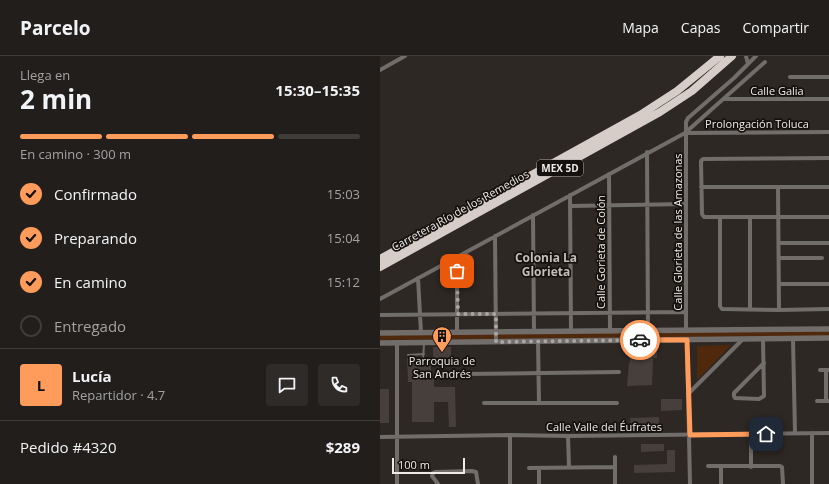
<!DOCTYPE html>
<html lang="es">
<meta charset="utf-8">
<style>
body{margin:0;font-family:"Open Sans",sans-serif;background:#2e2b28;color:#f1f3f6;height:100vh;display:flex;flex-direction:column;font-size:15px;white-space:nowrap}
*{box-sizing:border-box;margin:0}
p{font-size:13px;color:#a2a2a3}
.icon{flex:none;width:22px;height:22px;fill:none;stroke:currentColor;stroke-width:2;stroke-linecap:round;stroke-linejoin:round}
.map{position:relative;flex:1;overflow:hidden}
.sheet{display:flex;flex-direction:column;background:#221e1b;width:380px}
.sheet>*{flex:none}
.scale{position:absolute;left:12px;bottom:10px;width:73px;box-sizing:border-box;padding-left:4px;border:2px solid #efeae8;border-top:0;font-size:11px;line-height:14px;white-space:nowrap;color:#efeae8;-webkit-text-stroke:3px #14110f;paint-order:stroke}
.pin{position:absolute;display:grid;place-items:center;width:34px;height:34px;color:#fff;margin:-17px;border-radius:8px;box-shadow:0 2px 6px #0006}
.courier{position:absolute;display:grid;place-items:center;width:40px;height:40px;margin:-20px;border:3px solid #ff9b5b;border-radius:50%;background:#fff;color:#222;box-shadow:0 1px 5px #0007}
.summary em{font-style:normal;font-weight:700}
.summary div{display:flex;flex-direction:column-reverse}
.summary{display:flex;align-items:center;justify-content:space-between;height:68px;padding:0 20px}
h1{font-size:26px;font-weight:700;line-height:30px}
.bar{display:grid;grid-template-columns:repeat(4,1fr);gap:6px 4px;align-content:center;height:48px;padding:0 20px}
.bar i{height:5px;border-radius:3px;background:#3f3c3a}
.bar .current{background:#ff9b5b}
.bar p{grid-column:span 4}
.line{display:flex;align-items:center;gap:10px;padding:0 20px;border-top:1px solid #3f3c3a}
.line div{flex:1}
.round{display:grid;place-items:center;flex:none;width:42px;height:42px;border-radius:4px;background:#2e2b28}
ol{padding:0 20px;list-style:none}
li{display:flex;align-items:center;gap:12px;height:44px}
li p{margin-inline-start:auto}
li .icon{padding:4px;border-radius:50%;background:#ff9b5b;color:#111;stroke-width:4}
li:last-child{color:#a2a2a3}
li i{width:22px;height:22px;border:2px solid #3f3c3a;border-radius:50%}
header{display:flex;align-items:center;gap:24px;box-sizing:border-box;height:56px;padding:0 20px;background:#221e1b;border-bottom:1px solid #3f3c3a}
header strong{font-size:19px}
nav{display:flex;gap:22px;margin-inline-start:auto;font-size:14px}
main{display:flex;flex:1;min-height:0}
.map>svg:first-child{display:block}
</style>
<header>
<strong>Parcelo</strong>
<nav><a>Mapa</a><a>Capas</a><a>Compartir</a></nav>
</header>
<main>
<section class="sheet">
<div class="summary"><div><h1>2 min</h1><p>Llega en</p></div><em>15:30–15:35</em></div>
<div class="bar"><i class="current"></i><i class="current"></i><i class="current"></i><i></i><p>En camino · 300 m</p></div>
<ol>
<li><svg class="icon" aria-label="check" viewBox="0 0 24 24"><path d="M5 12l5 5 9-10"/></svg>Confirmado<p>15:03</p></li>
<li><svg class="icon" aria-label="check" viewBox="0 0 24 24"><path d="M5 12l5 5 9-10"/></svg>Preparando<p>15:04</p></li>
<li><svg class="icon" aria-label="check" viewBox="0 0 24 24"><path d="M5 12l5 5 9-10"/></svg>En camino<p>15:12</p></li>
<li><i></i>Entregado</li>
</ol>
<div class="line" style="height:72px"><b class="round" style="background:#ff9b5b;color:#111">L</b><div><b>Lucía</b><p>Repartidor · 4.7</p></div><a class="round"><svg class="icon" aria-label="chat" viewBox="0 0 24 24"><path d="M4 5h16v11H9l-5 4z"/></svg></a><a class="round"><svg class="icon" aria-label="phone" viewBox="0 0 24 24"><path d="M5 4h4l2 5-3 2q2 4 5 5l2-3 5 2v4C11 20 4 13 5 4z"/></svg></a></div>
<div class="line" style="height:52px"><div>Pedido #4320</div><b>$289</b></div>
</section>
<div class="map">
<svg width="449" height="428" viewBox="0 0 449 428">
<rect width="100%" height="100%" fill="#2e2824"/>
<path fill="#50280c" d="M 449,275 L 449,280 L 0,284 L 0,278 Z
M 351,289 L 317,324 L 317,290 Z"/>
<path fill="#463f3b" d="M 53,291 L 71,291 L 71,304 L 68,304 L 68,306 L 61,306 L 61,303 L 53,303 Z
M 250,293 L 277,293 L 277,302 L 273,302 L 272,329 L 247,330 L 249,307 L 250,307 Z
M 27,302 L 36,302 L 36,306 L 42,307 L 51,306 L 51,322 L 54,322 L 54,331 L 75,331 L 76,371 L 69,371 L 68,346 L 54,346 L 54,366 L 32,366 L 32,326 L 28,326 Z
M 0,333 L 9,333 L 9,367 L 0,367 Z
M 281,343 L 302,343 L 302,354 L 281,355 Z
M 279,361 L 279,368 L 251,369 L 250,362 Z
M 261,388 L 284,388 L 284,395 L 261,396 Z
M 287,394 L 295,394 L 295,416 L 254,417 L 254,409 L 287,408 Z"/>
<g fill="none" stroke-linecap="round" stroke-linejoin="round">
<path stroke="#716d6b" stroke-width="2" d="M 28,299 L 44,298
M 43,305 L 44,288"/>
<path stroke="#716d6b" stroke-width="4" d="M 366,0 L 368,8
M 0,14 L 25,0
M 410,21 L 449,21
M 345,43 L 449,43
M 306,77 L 449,76
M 267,96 L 268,275
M 449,102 L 323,103 L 321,105 L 322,158 L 324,161 L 449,161
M 229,118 L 230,275
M 321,131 L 449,131
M 398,131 L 399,254
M 190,139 L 191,275
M 191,150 L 306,148
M 153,159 L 154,276
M 340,161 L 340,250 L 342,253 L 399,254 L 449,253
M 370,161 L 370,253
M 115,180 L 116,286
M 399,187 L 449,187
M 77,201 L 77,276
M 399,202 L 442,202
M 38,222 L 41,277
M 399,228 L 449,228
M 0,243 L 305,77 L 385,6
M 0,259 L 306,256
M 306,274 L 306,66 L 308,62 L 354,22 L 376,0
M 383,283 L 384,340 L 379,343 L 355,342 L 354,340 L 354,337 L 384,307
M 413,283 L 415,377
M 307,284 L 310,428
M 158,285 L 159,347
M 17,286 L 17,428
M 440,314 L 449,314
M 83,318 L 239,316
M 308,338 L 363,283
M 437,345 L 449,345
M 446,345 L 446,314
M 104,347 L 237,347
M 432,377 L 432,428
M 371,378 L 371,411
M 130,379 L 130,428
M 188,380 L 189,411
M 0,381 L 130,379 L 188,380 L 449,377
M 235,401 L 235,428
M 328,410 L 400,410 L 402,411 L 403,428
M 341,410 L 341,428
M 149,412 L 235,411
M 159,412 L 159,428
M 58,428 L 52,420 L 53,417 L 55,416 L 92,415 L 96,416 L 98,428"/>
<path stroke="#716d6b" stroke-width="5.5" d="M 0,277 L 449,273
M 0,287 L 449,282"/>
<path stroke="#d6cdc8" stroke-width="8" d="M 0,203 L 260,59 L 297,35 L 340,0
M 0,211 L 280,56 L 312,35 L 352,0"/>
</g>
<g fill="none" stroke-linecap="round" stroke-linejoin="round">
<path stroke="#aba6a3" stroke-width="4" stroke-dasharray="0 7.2" d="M 77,215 L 78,258 L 116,258 L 116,286 L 260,284"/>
<path stroke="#ff9b5b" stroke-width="5" d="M 260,284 L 307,284 L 310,379 L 386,378"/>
</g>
<defs>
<g id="building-pin" transform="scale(1)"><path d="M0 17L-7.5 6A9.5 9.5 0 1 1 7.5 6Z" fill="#ff9b5b" stroke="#14110f"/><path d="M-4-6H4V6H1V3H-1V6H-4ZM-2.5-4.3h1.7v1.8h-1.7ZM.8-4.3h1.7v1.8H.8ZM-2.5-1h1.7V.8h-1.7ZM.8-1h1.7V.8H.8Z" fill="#111"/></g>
</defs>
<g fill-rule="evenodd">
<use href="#building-pin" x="62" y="280"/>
</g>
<g text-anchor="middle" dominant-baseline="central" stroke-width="3.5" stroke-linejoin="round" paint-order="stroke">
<rect fill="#14110f" stroke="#ada9a7" stroke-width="1" x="157" y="104" width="46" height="16" rx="3"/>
<g font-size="10" font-weight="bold" fill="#efeae8">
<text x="180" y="112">MEX 5D</text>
</g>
<g font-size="11" fill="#efeae8" stroke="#14110f">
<text x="397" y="34">Calle Galia</text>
<text x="377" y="67">Prolongación Toluca</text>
<text transform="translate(80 154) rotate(-29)">Carretera Río de los Remedios</text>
<text transform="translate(297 176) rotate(-90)">Calle Glorieta de las Amazonas</text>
<text transform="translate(220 196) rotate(-90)">Calle Gorieta de Colón</text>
<text x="224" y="370">Calle Valle del Éufrates</text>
</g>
<g font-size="11" fill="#efeae8" stroke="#14110f">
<text x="62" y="304">Parroquia de<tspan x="62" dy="13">San Andrés</tspan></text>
</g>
<g font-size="12" font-weight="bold" fill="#c5bdb8" stroke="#14110f">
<text x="166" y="201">Colonia La<tspan x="166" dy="14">Glorieta</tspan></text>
</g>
</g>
</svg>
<div class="scale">100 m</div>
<div class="pin" style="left:77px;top:215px;background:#ea580c"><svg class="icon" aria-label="bag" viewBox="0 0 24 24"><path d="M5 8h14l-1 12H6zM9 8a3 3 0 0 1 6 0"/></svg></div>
<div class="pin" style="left:386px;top:378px;background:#1f2937"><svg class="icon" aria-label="home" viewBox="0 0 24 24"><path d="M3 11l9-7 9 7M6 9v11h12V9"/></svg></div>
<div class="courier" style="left:260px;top:284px"><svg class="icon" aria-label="car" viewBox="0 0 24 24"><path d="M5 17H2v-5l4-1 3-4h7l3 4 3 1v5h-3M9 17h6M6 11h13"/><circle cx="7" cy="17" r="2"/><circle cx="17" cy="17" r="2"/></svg></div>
</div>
</main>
